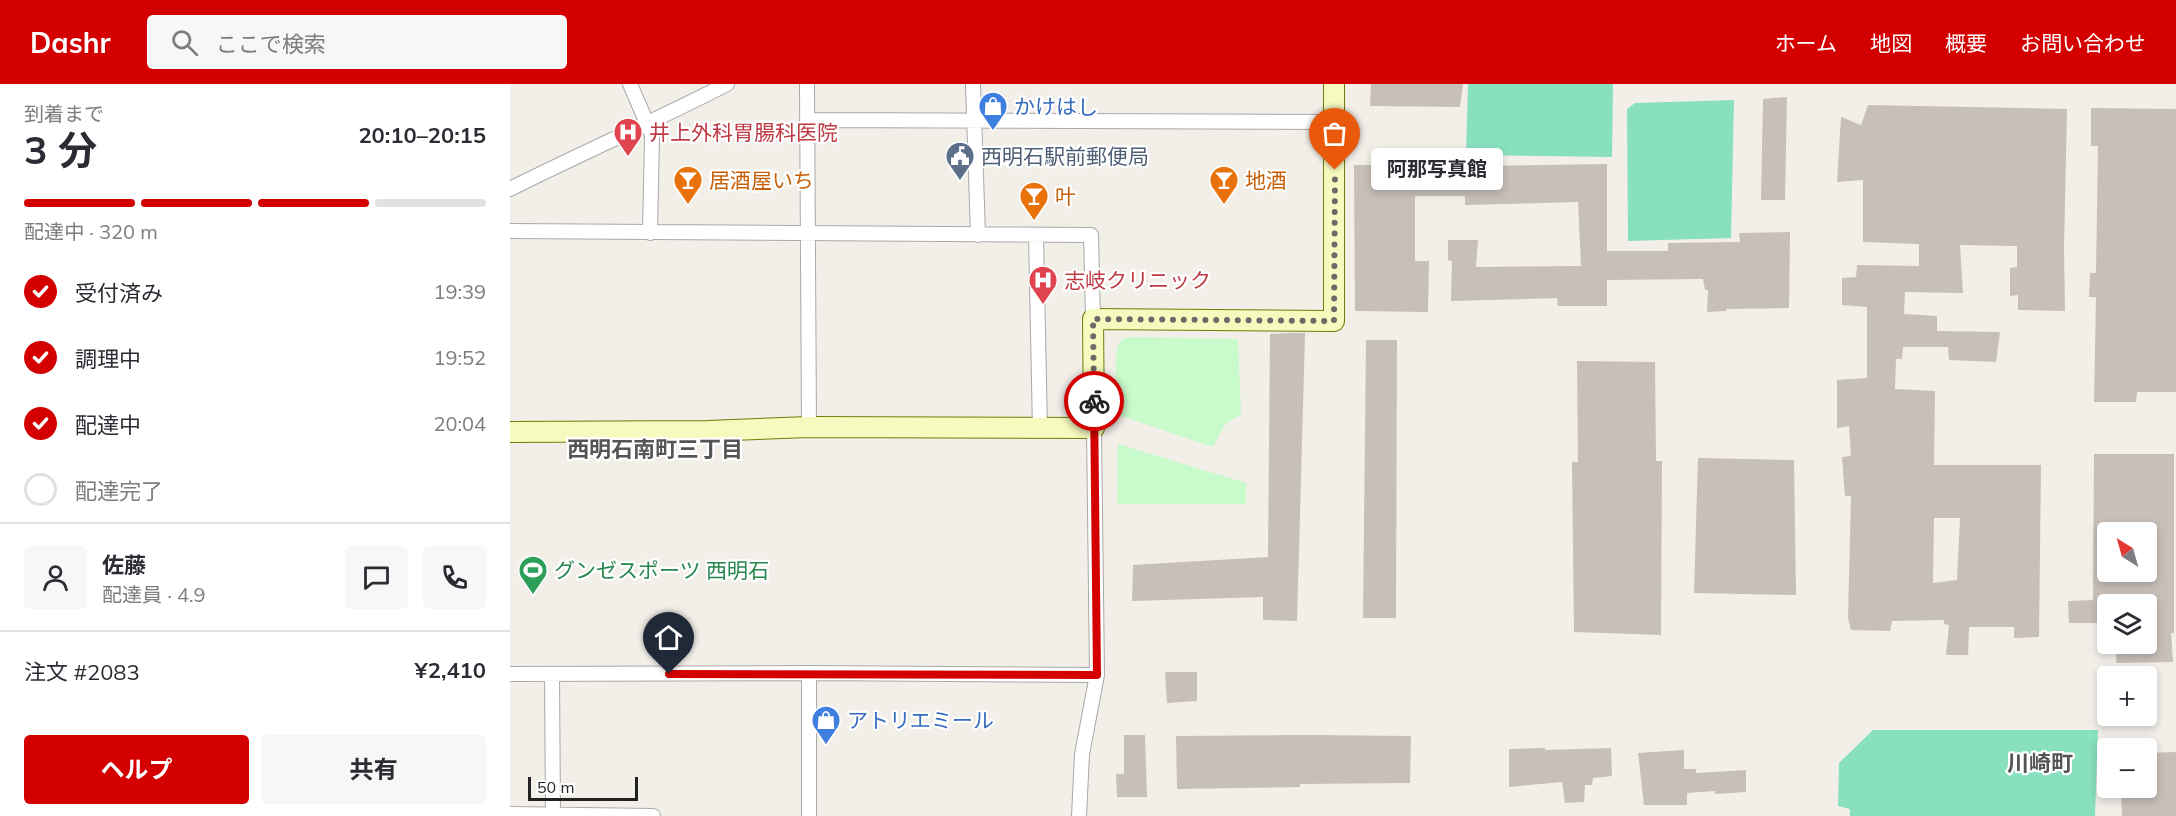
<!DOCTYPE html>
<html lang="ja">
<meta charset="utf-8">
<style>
body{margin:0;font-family:Mulish,"Noto Sans JP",sans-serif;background:#f7f7f7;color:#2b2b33;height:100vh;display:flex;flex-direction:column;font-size:22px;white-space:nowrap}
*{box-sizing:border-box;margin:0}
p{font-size:20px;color:#7c7c81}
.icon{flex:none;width:33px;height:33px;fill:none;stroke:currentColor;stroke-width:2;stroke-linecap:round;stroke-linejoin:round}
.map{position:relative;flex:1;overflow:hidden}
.side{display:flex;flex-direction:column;background:#fff;width:510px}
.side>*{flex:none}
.needle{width:39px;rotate:323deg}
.fabs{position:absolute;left:1587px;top:438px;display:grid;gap:12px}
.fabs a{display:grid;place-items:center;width:60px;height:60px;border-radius:6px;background:#fff;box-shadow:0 3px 9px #0003;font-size:30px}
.scale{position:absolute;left:18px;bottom:15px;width:110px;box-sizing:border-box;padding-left:6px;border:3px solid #222;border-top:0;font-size:16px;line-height:21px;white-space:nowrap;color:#222;-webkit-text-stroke:4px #fff;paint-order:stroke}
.pin{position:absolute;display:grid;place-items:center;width:51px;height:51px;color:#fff;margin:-62px -26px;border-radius:50% 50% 50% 0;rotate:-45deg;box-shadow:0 0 6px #0007}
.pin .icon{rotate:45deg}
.courier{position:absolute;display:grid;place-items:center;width:60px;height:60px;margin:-30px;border:4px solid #d40000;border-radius:50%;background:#fff;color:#222;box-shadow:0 2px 8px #0007}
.bubble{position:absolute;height:42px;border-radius:6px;background:#fff;box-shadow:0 3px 9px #0003;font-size:20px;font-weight:700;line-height:42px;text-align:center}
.headline em{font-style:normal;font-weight:700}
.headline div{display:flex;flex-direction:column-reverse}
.headline{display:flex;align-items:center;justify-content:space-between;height:102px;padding:0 24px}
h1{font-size:39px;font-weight:700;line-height:45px}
.bar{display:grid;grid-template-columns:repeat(4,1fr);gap:9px 6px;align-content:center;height:72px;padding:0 24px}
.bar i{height:8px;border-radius:4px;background:#e1e1e2}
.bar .current{background:#d40000}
.bar p{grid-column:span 4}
.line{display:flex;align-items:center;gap:15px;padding:0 24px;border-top:2px solid #e1e1e2}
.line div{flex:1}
.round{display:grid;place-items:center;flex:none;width:63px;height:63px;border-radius:6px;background:#f7f7f7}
ol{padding:0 24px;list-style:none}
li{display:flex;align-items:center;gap:18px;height:66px}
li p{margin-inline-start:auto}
li .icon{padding:6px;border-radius:50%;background:#d40000;color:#fff;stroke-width:4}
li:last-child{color:#7c7c81}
li i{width:33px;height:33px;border:3px solid #e1e1e2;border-radius:50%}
.cta{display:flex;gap:12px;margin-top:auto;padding:12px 24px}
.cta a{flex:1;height:69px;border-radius:6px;background:#d40000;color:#fff;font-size:24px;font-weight:700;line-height:69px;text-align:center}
.cta a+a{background:#f7f7f7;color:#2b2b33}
header{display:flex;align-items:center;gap:36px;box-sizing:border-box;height:84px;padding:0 30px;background:#d40000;color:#fff}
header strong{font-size:28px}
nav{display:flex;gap:33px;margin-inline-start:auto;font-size:21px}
.search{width:420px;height:54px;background:#f7f7f7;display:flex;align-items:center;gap:15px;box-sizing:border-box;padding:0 21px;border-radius:6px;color:#7c7c81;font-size:22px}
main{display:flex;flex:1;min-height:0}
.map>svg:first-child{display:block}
</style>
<header>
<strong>Dashr</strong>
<div class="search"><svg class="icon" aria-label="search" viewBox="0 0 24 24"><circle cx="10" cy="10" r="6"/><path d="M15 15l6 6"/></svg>ここで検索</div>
<nav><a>ホーム</a><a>地図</a><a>概要</a><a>お問い合わせ</a></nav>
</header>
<main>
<section class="side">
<div class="headline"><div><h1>3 分</h1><p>到着まで</p></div><em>20:10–20:15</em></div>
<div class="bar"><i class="current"></i><i class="current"></i><i class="current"></i><i></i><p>配達中 · 320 m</p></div>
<ol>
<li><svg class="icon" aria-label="check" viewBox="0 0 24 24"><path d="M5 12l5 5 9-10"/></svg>受付済み<p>19:39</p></li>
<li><svg class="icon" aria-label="check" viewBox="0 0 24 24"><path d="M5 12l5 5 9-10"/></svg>調理中<p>19:52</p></li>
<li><svg class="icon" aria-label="check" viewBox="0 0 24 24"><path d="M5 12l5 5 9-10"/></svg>配達中<p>20:04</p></li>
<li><i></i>配達完了</li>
</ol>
<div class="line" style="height:108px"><a class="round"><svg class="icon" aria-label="person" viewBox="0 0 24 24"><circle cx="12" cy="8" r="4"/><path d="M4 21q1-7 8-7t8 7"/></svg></a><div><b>佐藤</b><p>配達員 · 4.9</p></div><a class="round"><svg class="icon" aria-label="chat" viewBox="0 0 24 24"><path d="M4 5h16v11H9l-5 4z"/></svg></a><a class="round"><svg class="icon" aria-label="phone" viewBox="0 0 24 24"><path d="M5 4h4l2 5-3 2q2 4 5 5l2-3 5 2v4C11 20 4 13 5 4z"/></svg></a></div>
<div class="line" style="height:78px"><div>注文 #2083</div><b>¥2,410</b></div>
<div class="cta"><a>ヘルプ</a><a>共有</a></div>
</section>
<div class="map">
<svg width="1666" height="732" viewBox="0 0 1666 732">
<rect width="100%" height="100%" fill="#f2efe9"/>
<path fill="#c8facc" d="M 624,253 L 728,255 L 731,331 L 716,339 L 703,363 L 608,331 C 607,316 602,268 610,258 C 614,253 618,254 624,253 Z
M 608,360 L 736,399 L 736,420 L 607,420 Z"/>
<path fill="#88e0be" d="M 958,0 L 1103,0 L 1102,73 L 956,71 Z
M 1224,16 L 1221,154 L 1118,157 L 1117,25 L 1125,19 Z
M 1363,646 L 1588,646 L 1585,732 L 1340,732 L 1340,725 L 1328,722 L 1329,679 Z"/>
<path fill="#c7bfb8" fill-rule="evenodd" d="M 861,0 L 953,0 L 950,23 L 860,22 Z
M 1277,13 L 1275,116 L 1251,116 L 1253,15 Z
M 1358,21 L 1557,25 L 1554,164 L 1555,227 L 1508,226 L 1508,211 L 1500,212 L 1500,184 L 1507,183 L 1507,162 L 1450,161 L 1453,209 L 1395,208 L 1394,230 L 1427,232 L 1427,247 L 1490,248 L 1486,278 L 1439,276 L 1438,263 L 1393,263 L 1392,275 L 1386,275 L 1385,305 L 1425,307 L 1424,381 L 1531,381 L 1529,553 L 1504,554 L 1504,543 L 1459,543 L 1458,571 L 1436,571 L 1439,541 L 1434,540 L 1434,536 L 1382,537 L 1380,547 L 1341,546 L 1338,534 L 1341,412 L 1335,412 L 1332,373 L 1341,372 L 1339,342 L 1327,344 L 1327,296 L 1357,294 L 1357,223 L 1332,221 L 1332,194 L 1346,193 L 1347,181 L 1409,182 L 1409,160 L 1353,158 L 1353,96 L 1327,98 L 1331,33 L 1351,41 ZM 1424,434 L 1450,434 L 1447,496 L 1423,499 Z
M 1581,24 L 1666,25 L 1666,308 L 1627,308 L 1626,318 L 1584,318 L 1586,213 L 1579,213 L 1580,189 L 1586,189 L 1588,62 L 1581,62 Z
M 1097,80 L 1097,167 L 1158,167 L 1158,159 L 1230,158 L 1229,149 L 1280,148 L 1279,224 L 1216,225 L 1216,227 L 1197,228 L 1198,206 L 1195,206 L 1193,195 L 1097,196 L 1097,222 L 1048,222 L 1047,214 L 941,217 L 942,177 L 938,176 L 938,156 L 968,156 L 966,183 L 1071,182 L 1068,118 L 955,121 L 955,112 L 905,112 L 905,177 L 919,177 L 918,228 L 845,227 L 844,81 L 905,81 L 905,83 Z
M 781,249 L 795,249 L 787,537 L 753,536 L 753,513 L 622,517 L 623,481 L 758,473 L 760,250 Z
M 856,256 L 887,256 L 886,534 L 853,534 Z
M 1067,277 L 1145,278 L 1146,377 L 1152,377 L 1151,551 L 1064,548 L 1062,378 L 1068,378 Z
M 1584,370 L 1664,370 L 1664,549 L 1661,549 L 1663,578 L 1606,579 L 1607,560 L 1636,560 L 1636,520 L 1598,520 L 1598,539 L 1559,539 L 1558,517 L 1583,516 ZM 1598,448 L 1636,448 L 1636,488 L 1598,488 Z
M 1188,374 L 1284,376 L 1286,511 L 1184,509 Z
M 655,588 L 687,588 L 687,617 L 657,619 Z
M 614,651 L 635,651 L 637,713 L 607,713 L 606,690 L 614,690 Z
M 803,651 L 901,652 L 900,699 L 790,700 L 790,703 L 667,705 L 666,652 Z
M 1035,664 L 1035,666 L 1101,664 L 1102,692 L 1083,694 L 1082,701 L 1075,701 L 1074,718 L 1055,719 L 1052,698 L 999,703 L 999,665 Z
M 1174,666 L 1174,685 L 1186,685 L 1186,689 L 1236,686 L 1236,708 L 1205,710 L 1205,707 L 1177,709 L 1177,721 L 1134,721 L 1128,669 Z
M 1666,668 L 1666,732 L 1612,732 L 1611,704 L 1636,704 L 1636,669 Z"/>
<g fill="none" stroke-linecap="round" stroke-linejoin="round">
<g stroke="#a9a9a9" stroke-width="16">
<path id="street" d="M 120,0 L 142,51 L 140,149
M 297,0 L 299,343
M 463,0 L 468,151
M 297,36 L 824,38
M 0,105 C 72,69 145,37 217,0
M 0,147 L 581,151 L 583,235
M 526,151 L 530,345
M 299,589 L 299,732
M 0,590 L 299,589 L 587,591
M 42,590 L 43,732
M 0,730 L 143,732
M 569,732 L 572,670 L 587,591 L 584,344"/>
</g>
<g stroke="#707d05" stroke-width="22">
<path id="secondary" d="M 0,348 L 198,347 L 299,343 L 584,344 L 583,235 L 824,237 L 824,0"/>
</g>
<use href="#street" stroke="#fff" stroke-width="14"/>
<use href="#secondary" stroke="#f7fabf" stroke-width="20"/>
</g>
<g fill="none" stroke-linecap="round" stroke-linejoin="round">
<path stroke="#6b6a68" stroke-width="6" stroke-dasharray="0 10.8" d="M 584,317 L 583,235 L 824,237 L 825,86"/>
<path stroke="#d40000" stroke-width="8" d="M 159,590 L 587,591 L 584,317"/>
</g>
<defs>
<g id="shop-pin" transform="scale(1.5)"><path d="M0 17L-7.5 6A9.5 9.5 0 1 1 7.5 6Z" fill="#3f7fe0" stroke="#fff"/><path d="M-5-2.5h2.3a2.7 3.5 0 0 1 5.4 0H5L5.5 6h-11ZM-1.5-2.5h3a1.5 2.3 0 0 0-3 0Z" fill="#fff"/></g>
<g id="hospital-pin" transform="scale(1.5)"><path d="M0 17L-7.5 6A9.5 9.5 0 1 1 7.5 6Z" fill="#e0444e" stroke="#fff"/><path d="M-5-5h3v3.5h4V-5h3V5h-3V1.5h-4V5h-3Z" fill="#fff"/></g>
<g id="civic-pin" transform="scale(1.5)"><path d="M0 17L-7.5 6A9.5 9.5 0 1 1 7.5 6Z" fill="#5c6f8a" stroke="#fff"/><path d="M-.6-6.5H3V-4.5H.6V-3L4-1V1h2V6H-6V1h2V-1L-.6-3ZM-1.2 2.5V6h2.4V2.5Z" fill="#fff"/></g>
<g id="bar-pin" transform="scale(1.5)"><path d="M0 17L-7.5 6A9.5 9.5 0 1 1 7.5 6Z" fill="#e8710a" stroke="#fff"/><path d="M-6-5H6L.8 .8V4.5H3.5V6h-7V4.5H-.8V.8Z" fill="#fff"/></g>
<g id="stadium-pin" transform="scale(1.5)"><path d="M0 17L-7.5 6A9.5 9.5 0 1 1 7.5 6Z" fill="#2e9e5b" stroke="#fff"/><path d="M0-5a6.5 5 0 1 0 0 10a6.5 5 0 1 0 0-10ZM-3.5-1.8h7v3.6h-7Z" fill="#fff"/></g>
</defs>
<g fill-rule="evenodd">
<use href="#shop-pin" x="483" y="22"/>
<use href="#hospital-pin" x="118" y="48"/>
<use href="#civic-pin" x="450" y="72"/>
<use href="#bar-pin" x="178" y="96"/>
<use href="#bar-pin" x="714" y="96"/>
<use href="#bar-pin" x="524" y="112"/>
<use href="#hospital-pin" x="533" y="196"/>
<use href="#stadium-pin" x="23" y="486"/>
<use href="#shop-pin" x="316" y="636"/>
</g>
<g text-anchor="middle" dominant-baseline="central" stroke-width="4.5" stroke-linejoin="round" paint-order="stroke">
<g font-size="21" fill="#366cbe" stroke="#fff" text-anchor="start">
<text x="504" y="22">かけはし</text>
<text x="337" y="636">アトリエミール</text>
</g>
<g font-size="21" fill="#be3a42" stroke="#fff" text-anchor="start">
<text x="139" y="48">井上外科胃腸科医院</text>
<text x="554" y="196">志岐クリニック</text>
</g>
<g font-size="21" fill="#4e5e75" stroke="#fff" text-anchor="start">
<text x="471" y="72">西明石駅前郵便局</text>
</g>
<g font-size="21" fill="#c56008" stroke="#fff" text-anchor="start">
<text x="199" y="96">居酒屋いち</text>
<text x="735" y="96">地酒</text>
<text x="545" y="112">叶</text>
</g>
<g font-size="21" fill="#27864d" stroke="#fff" text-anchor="start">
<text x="44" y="486">グンゼスポーツ 西明石</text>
</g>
<g font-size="22" font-weight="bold" fill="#555" stroke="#fff">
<text x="145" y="365">西明石南町三丁目</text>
<text x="1530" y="679">川崎町</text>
</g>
</g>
</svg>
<div class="fabs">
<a><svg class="needle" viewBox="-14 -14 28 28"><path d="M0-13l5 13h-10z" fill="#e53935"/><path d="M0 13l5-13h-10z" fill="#7c7c81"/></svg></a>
<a><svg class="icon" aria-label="layers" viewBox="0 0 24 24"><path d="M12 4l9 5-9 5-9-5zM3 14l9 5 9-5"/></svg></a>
<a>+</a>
<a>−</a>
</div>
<div class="scale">50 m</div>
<div class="pin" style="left:825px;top:86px;background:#ea580c"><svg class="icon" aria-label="bag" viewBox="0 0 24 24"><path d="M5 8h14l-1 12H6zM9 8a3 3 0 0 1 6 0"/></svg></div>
<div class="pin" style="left:159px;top:590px;background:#1f2937"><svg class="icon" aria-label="home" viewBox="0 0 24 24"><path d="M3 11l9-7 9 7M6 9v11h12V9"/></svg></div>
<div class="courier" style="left:584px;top:317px"><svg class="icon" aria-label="bike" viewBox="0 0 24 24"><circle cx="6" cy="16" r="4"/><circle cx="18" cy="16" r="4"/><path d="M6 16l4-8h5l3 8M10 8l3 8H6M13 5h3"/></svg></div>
<div class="bubble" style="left:861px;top:64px;width:132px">阿那写真館</div>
</div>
</main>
